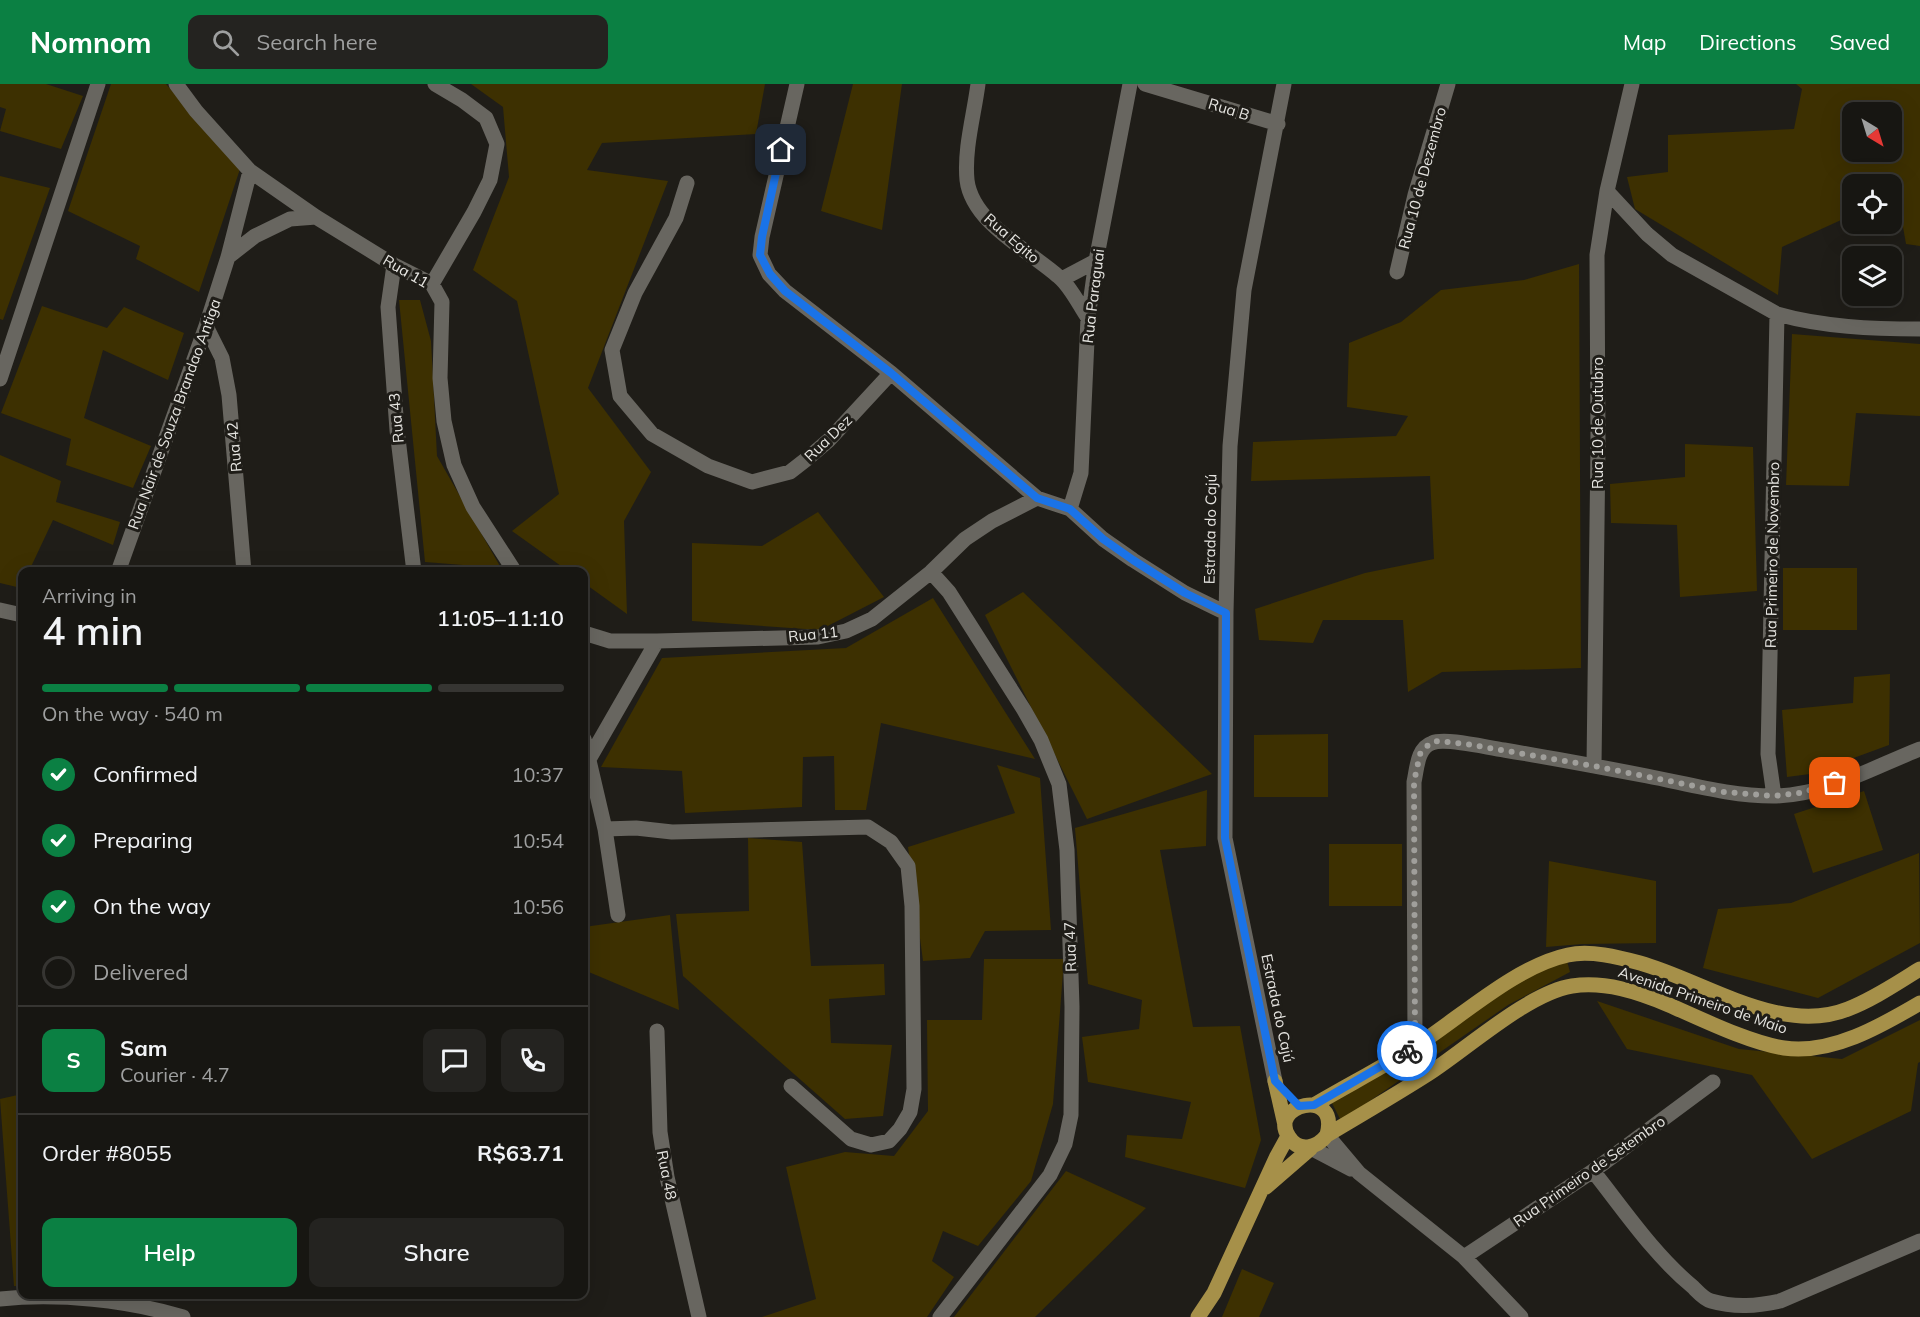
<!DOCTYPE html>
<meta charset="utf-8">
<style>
body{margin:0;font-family:Mulish,sans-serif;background:#242320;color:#f1f3f6;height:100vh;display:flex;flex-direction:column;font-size:22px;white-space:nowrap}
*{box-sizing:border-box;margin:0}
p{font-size:20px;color:#9e9f9f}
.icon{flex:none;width:33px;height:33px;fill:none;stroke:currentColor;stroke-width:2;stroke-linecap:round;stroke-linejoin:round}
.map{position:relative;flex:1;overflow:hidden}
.drawer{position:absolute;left:18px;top:483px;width:570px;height:732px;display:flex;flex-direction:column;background:#171612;border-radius:12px;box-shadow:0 6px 24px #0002,0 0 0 2px #363532}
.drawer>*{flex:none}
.needle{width:39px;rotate:142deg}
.controls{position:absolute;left:1842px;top:18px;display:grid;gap:12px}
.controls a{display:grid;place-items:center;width:60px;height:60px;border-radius:12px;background:#171612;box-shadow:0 6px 24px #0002,0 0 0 2px #363532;font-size:30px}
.pin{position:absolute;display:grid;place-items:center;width:51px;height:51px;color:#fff;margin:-26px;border-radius:12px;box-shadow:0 3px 9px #0006}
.courier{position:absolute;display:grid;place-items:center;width:60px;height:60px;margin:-30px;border:4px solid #1a73e8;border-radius:50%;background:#fff;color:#222;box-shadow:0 2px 8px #0007}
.overview em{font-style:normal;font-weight:600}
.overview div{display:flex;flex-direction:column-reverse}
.overview{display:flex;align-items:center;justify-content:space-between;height:102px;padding:0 24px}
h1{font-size:39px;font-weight:600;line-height:45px}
.bar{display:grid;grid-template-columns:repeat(4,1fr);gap:9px 6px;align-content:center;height:72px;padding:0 24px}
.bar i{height:8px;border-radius:4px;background:#363532}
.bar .selected{background:#0b8043}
.bar p{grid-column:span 4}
.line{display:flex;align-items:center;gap:15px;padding:0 24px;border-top:2px solid #363532}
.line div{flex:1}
.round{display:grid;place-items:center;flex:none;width:63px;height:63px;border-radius:12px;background:#242320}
ol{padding:0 24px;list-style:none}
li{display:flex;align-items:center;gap:18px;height:66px}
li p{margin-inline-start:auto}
li .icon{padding:6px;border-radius:50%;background:#0b8043;color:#fff;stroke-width:4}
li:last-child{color:#9e9f9f}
li i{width:33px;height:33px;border:3px solid #363532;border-radius:50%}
.button{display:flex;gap:12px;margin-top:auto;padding:12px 24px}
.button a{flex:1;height:69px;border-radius:12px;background:#0b8043;color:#fff;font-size:24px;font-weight:600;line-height:69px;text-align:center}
.button a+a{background:#242320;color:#f1f3f6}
header{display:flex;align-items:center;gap:36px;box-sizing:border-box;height:84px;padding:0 30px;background:#0b8043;color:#fff}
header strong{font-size:28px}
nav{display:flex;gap:33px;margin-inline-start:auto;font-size:21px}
.search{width:420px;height:54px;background:#242320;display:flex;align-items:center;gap:15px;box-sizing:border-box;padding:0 21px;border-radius:12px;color:#9e9f9f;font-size:22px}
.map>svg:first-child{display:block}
</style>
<header>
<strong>Nomnom</strong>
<div class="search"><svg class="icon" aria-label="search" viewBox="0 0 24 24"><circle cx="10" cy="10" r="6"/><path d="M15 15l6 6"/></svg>Search here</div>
<nav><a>Map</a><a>Directions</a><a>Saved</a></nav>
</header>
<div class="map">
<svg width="1920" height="1233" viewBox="0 0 1920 1233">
<rect width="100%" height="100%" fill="#1f1d18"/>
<path fill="#3d3001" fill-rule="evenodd" d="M 0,0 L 46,0 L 83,12 L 61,65 L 0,47 L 6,25 L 0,23 Z
M 111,0 L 166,0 L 240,85 L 199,208 L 136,175 L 140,162 L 68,127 Z
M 471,0 L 765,0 L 756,50 L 602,59 L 587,86 L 668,97 L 588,304 L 651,388 L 624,437 L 627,530 L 584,499 L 584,488 L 568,487 L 512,447 L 559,410 L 517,217 L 473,186 L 509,93 L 503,23 Z
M 853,0 L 902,0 L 882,146 L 821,127 Z
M 1796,0 L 1920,0 L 1920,162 L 1906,160 L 1898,114 L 1892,116 L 1892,100 L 1852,100 L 1852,131 L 1782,163 L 1778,211 L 1635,125 L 1627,93 L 1668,88 L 1668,51 L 1794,45 L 1802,5 ZM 1852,28 L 1892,28 L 1892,68 L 1852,68 Z
M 0,92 L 50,104 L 3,236 L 0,235 Z
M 1579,180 L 1581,584 L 1442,588 L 1408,608 L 1403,536 L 1323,536 L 1313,559 L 1259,556 L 1255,525 L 1365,489 L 1434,475 L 1430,392 L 1251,397 L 1253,358 L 1396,352 L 1408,332 L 1347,323 L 1349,259 L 1401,238 L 1441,206 L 1524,196 Z
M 399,216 L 420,216 L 431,257 L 437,372 L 501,484 L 425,478 Z
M 42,222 L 107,244 L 124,223 L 184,249 L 168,296 L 103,266 L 84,334 L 151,362 L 133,404 L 66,381 L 71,355 L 1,329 Z
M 1792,250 L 1920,260 L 1920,332 L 1856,329 L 1849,402 L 1786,401 Z
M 1685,360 L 1753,363 L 1757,507 L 1680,513 L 1677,441 L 1611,439 L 1610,400 L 1685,393 Z
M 0,371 L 61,397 L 56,418 L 120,438 L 113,461 L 53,436 L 29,487 L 22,488 L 21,504 L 0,499 Z
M 818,428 L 884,513 L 820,546 L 692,537 L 692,459 L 762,462 Z
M 1783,484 L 1857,484 L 1857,546 L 1783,546 Z
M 1023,508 L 1212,690 L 1087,735 L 985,531 Z
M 933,514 L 1035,675 L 881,639 L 866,726 L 835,726 L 834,672 L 803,673 L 802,723 L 685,729 L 682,687 L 601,683 L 662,574 L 846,564 Z
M 1890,590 L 1889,661 L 1810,690 L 1787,693 L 1782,626 L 1853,619 L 1854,593 Z
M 1328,650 L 1328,713 L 1254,713 L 1254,651 Z
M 997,681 L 1040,694 L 1051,846 L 985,847 L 970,874 L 923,877 L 908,763 L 1015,729 Z
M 1207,706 L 1206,762 L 1160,766 L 1193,943 L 1240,942 L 1261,1056 L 1245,1104 L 1125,1073 L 1127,1051 L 1182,1055 L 1191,1018 L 1088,998 L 1082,953 L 1139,945 L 1142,916 L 1088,900 L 1075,744 Z
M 1864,707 L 1883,766 L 1813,789 L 1794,730 Z
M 748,754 L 802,758 L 811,882 L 884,880 L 885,911 L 829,915 L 831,959 L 892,961 L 883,1032 L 845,1035 L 683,892 L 676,830 L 749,827 Z
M 1329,760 L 1402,760 L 1402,822 L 1329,822 Z
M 1919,769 L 1920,859 L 1818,914 L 1703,884 L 1718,825 L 1791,819 Z
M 1549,777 L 1656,797 L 1656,859 L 1582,860 L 1546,863 Z
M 670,831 L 679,926 L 584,886 L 584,843 Z
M 984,875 L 1064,875 L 1053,1020 L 1031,1097 L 978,1162 L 943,1147 L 932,1177 L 954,1193 L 927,1233 L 762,1233 L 816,1215 L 786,1083 L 845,1068 L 894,1072 L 928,1027 L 927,936 L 982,936 Z
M 1567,877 L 1570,888 L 1508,921 L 1341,1037 L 1332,1019 L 1523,894 Z
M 1597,917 L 1739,965 L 1842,975 L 1920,936 L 1920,978 L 1918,979 L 1911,1027 L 1812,1075 L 1752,991 L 1627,965 Z
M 22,1010 L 22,1202 L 14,1202 L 0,1015 Z
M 1066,1087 L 1146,1124 L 1035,1233 L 954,1233 Z
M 1242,1185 L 1274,1199 L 1259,1233 L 1222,1233 Z"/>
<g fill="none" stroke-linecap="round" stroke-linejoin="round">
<path stroke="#686660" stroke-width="15" d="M 176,0 L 196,27 L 250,87 L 316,133 L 394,181 L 432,200 L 442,218 L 440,294 L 444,337 L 454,381 L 473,423 L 515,488
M 797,0 L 762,153 L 760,171 L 769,190 L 785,207 L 891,289 L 1037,414
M 978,0 C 974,31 964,65 967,96 C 972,139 1030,167 1059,193 C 1071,203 1079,221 1088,234
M 1145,0 L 1278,40
M 687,99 L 676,134 L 635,209 L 612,266 L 620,312 L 652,350 L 708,382 L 752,398 L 790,388 L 808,374 L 829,356 L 891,289
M 1607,107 L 1647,150 L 1672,171 L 1777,230 C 1822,243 1873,245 1920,245
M 228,173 L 255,152 L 290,135 L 316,133
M 394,181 L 388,223 L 397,346 L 414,488
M 1397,188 L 1415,111 L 1448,0
M 1062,195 L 1096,177
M 432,200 L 474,128 L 490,96 L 497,60 L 486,34 L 462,16 L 435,0
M 206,242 L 222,274 L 229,311 L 244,488
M 0,295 L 98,0
M 1070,425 L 1081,389 L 1088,234 L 1096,177 L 1130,0
M 118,488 L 206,242 L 228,173 L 250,87
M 931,488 L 949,508 L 1024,626 L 1041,656 L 1059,700 L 1067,766 L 1072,923 L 1071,1031 L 1065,1060 L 1050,1091 L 940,1233
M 0,526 L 22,531
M 584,549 L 610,557 L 657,557 L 818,553 L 846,547 L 872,535 L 931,488 L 965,455 L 992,437 L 1037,414 L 1070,425 L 1103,455 L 1133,476 L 1185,509 L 1226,529
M 584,655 L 605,745 L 636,744 L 672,748 L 868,743 L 891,758 L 908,782 L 912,822 L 914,1005 L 910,1028 L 900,1045 L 889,1057 L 871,1061 L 851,1055 L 791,1002
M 588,677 L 657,557
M 1594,682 L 1598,360 L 1597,171 L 1607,107 L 1632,0
M 1774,712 L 1768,670 L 1777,230
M 605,745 L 618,831
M 657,947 L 660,1048 L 667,1093 L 699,1233
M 1415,962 L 1414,698 C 1417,685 1417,664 1432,659 C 1445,653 1488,664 1504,666 C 1552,674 1600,683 1647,692 C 1689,700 1731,712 1773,712 C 1824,712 1874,683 1920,665
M 1275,997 L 1225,754 L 1226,529 L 1230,362 L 1244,206 L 1284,0
M 1327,1051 L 1359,1089 L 1464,1173 L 1521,1233
M 1311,1064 L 1351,1085
M 1593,1087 C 1624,1126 1654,1171 1693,1203 C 1698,1208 1704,1215 1711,1217 C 1735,1224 1757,1222 1780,1217 L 1920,1157
M 1464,1173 L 1593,1087 L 1713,998
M 0,1215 C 59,1209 127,1216 183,1233"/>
<path stroke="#a69049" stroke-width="15" d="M 1275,997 L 1285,1041
M 1314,1021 C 1348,1001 1383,983 1416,962 C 1461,933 1516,882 1568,871 C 1590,866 1618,873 1640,879 C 1704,897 1781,952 1848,925 C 1874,915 1897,899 1920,885
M 1327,1051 C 1340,1002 1267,1021 1289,1053 C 1299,1069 1317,1064 1327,1051 C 1361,1031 1395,1011 1428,990 C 1467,965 1528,909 1572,902 C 1605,897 1638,908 1669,921 C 1701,935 1750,959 1784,964 C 1831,971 1881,942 1920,919
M 1266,1103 L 1311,1064
M 1198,1233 L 1214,1209 L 1277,1072 L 1288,1052"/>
</g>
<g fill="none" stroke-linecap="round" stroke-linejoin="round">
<path stroke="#a09f9b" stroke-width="6" stroke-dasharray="0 10.8" d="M 1407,967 L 1415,962 L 1414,698 L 1420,670 L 1430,659 L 1438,657 L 1466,660 L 1594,682 L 1724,708 L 1774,712 L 1800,709 L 1835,699"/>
<path stroke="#1a73e8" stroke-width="8" d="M 781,66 L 762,153 L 760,171 L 770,190 L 785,207 L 891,289 L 1037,414 L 1070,425 L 1103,455 L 1133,476 L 1185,509 L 1226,529 L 1225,754 L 1275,997 L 1299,1022 L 1314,1021 L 1407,967"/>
</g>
<g text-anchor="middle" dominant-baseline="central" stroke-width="6" stroke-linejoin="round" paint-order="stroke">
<g font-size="15" fill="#e6e5e1" stroke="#1f1d18">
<text transform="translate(1229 25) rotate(17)">Rua B</text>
<text transform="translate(1422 94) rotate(-75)">Rua 10 de Dezembro</text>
<text transform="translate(1012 154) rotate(41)">Rua Egito</text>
<text transform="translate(406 187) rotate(30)">Rua 11</text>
<text transform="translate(1093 212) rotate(-83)">Rua Paraguai</text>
<text transform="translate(174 330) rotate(-70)">Rua Nair de Souza Brandao Antiga</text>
<text transform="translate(396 334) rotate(-95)">Rua 43</text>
<text transform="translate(1597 339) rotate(-90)">Rua 10 de Outubro</text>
<text transform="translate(828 354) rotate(-44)">Rua Dez</text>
<text transform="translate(234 363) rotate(-95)">Rua 42</text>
<text transform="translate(1210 445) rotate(-89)">Estrada do Cajú</text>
<text transform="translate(1772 471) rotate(-89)">Rua Primeiro de Novembro</text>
<text transform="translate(813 550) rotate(-6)">Rua 11</text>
<text transform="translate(1070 863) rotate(-92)">Rua 47</text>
<text transform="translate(1703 916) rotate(19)">Avenida Primeiro de Maio</text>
<text transform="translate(1278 924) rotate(78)">Estrada do Cajú</text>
<text transform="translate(1589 1087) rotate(-35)">Rua Primeiro de Setembro</text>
<text transform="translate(667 1091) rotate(79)">Rua 48</text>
</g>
</g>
</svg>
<div class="controls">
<a><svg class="needle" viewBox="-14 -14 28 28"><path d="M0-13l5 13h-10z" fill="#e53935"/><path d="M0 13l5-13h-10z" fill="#9e9f9f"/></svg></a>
<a><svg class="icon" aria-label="locate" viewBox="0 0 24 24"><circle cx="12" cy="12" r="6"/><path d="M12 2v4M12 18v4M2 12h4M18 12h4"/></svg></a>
<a><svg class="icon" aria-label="layers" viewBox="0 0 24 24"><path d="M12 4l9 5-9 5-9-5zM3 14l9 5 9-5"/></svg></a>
</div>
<div class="pin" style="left:1835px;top:699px;background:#ea580c"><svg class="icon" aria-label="bag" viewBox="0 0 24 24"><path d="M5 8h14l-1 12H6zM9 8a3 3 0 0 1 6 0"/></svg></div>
<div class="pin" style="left:781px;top:66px;background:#1f2937"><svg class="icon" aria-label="home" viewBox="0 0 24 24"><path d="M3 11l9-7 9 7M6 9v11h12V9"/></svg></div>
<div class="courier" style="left:1407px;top:967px"><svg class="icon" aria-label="bike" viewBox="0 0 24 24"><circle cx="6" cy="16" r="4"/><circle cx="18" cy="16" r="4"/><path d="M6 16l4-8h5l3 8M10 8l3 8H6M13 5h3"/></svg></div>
<section class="drawer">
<div class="overview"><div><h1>4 min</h1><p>Arriving in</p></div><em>11:05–11:10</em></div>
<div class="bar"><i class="selected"></i><i class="selected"></i><i class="selected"></i><i></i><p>On the way · 540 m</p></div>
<ol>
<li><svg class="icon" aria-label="check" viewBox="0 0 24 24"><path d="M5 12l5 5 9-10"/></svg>Confirmed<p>10:37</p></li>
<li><svg class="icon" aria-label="check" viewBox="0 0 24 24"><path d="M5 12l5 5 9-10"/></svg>Preparing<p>10:54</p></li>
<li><svg class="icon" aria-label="check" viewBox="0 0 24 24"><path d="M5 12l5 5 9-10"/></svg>On the way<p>10:56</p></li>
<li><i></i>Delivered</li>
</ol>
<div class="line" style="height:108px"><b class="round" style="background:#0b8043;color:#fff">S</b><div><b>Sam</b><p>Courier · 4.7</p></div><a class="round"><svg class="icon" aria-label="chat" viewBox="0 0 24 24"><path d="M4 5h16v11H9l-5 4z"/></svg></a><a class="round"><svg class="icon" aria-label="phone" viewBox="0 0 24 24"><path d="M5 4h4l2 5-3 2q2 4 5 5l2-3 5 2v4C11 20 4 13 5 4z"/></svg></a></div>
<div class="line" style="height:78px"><div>Order #8055</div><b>R$63.71</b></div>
<div class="button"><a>Help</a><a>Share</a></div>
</section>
</div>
